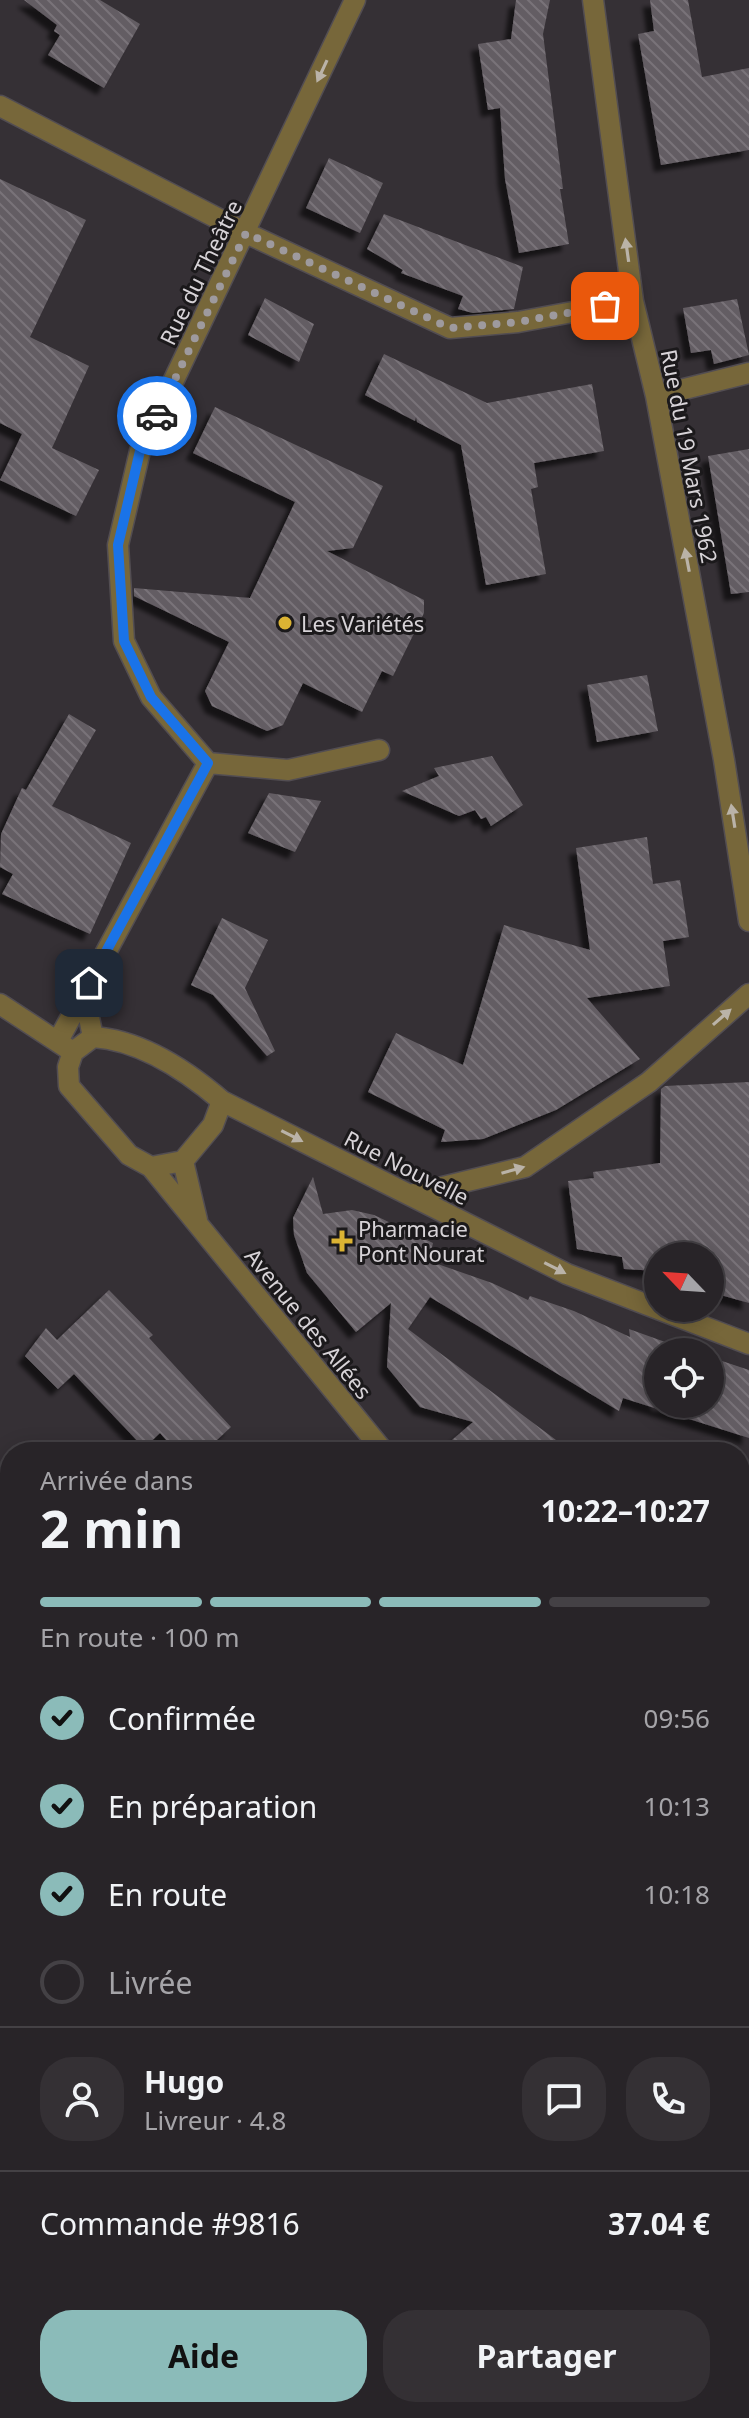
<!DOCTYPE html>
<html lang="fr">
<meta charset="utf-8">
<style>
body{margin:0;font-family:"Noto Sans",sans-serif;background:#343034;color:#f1f3f6;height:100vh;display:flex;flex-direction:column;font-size:30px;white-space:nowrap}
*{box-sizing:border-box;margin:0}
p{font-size:26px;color:#a5a4a8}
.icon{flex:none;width:44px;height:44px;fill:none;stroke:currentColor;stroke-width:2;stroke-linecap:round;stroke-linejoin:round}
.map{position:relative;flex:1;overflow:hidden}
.side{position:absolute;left:0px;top:1442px;width:750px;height:976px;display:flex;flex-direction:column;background:#282428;border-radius:32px 32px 0 0;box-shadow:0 4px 20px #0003,0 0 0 2px #444145}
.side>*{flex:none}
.needle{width:52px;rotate:295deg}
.controls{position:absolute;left:644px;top:1242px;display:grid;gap:16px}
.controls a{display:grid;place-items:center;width:80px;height:80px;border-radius:50%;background:#282428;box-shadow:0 4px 20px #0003,0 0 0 2px #444145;font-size:40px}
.pin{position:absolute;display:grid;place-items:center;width:68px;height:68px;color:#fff;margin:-34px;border-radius:16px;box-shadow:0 4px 12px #0006}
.courier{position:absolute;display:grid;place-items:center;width:80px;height:80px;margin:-40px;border:6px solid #1a73e8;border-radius:50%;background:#fff;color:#222;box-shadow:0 2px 10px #0007}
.summary em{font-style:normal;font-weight:700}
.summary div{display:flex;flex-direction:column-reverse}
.summary{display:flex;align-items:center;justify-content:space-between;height:136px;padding:0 40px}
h1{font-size:52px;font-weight:700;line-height:60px}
.bar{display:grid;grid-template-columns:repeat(4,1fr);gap:12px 8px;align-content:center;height:96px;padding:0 40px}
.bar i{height:10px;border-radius:6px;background:#444145}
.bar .selected{background:#8bbbb9}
.bar p{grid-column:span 4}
.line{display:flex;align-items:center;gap:20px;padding:0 40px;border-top:2px solid #444145}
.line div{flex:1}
.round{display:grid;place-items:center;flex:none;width:84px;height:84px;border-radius:32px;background:#343034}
ol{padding:0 40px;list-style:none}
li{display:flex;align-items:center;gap:24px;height:88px}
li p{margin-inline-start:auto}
li .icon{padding:8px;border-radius:50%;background:#8bbbb9;color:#111;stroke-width:4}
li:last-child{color:#a5a4a8}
li i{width:44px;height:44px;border:4px solid #444145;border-radius:50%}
.action{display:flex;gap:16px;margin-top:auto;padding:16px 40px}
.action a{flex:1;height:92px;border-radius:32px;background:#8bbbb9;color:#111;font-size:32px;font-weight:700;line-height:92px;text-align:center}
.action a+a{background:#343034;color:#f1f3f6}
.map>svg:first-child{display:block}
</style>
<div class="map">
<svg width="749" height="2418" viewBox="0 0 749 2418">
<defs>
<pattern id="building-back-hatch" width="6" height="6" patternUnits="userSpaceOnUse" patternTransform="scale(2)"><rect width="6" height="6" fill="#635d63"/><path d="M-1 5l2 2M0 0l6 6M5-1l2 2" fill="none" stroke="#797379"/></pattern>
<filter id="shadow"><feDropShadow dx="-7" dy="7" stdDeviation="2" flood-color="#0009"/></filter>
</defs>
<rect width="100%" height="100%" fill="#353035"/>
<path fill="#532e57" d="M 749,1940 L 749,2087 L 740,2081 L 740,1947 Z"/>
<path fill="url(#building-back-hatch)" filter="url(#shadow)" d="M 24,0 L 100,0 L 140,24 L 104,88 L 48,55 L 60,35 L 54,31 L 57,25 Z
M 516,0 L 550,0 L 543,34 L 563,189 L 560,189 L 569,244 L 519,253 L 505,179 L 500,108 L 488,110 L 478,44 L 511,39 Z
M 650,0 L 688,0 L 702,77 L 749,68 L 749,150 L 661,165 L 638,34 L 654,31 Z
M 329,158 L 383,183 L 360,233 L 306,208 Z
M 0,179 L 86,220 L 30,337 L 89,366 L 52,448 L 99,470 L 76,516 L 0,480 L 22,434 L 0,423 Z
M 384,214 L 523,267 L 514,309 L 473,313 L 458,309 L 463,296 L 401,273 L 403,270 L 367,249 Z
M 265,298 L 314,324 L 299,362 L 248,335 Z
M 737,299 L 749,355 L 714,364 L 711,350 L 691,353 L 683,308 Z
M 384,354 L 487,403 L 592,384 L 604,451 L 534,463 L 538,487 L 531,489 L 546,574 L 486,585 L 461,445 L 417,422 L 416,417 L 415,421 L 365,395 Z
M 215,407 L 383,486 L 353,548 L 327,551 L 424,600 L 424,613 L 393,676 L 382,671 L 362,712 L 303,683 L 283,725 L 267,731 L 212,706 L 205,691 L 229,642 L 134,596 L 134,588 L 250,598 L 295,502 L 193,453 Z
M 749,449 L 749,592 L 731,594 L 708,456 Z
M 647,675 L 658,731 L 597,742 L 587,685 Z
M 69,714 L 96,730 L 52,806 L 131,843 L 90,934 L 2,894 L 13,874 L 0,867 L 1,834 L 22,788 L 26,790 Z
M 492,756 L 523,805 L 491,826 L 486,817 L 481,819 L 475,810 L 459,816 L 402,791 L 439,776 L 434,768 Z
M 269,793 L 321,801 L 295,852 L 248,833 Z
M 647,837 L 653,884 L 680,880 L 689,937 L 663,941 L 670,986 L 587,998 L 640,1059 L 556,1110 L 483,1139 L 441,1142 L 445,1130 L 368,1092 L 396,1033 L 463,1065 L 504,925 L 590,950 L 576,848 Z
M 222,918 L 268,940 L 245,988 L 275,1051 L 267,1056 L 213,995 L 191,985 Z
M 749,1082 L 749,1303 L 710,1292 L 710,1256 L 658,1256 L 658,1271 L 624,1269 L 622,1257 L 577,1249 L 568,1181 L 594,1178 L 593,1172 L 660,1163 L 661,1089 L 665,1086 Z
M 313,1177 L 323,1214 L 352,1210 L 374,1215 L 433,1243 L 429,1261 L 492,1283 L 528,1300 L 530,1296 L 574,1311 L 630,1337 L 629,1329 L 693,1352 L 658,1352 L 658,1404 L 710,1404 L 710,1357 L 749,1370 L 749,1438 L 623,1398 L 619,1411 L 430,1297 L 408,1329 L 572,1452 L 438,1452 L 473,1422 L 420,1407 L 387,1367 L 391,1303 L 356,1332 L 307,1273 L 294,1235 L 293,1218 Z
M 109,1290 L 153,1335 L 149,1338 L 231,1427 L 204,1452 L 177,1452 L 160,1433 L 144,1448 L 74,1374 L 58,1389 L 25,1356 L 46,1328 L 57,1340 Z"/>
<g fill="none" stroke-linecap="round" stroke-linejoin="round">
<g stroke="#524d52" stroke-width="23">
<path id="minor" d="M 593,0 L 633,301 L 656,396 L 724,760 L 749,921
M 0,106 L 246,233 L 450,328 L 518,322 L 633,301
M 656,396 L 749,373
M 208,763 L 288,770 L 379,750
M 0,1004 L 73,1052
M 93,1037 L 84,993 L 208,763 L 151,697 L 124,641 L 118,545 L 140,451 L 355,0
M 93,1037 C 140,1040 187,1071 222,1101 L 213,1125 L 183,1161 L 151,1167 L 129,1155 L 69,1086 L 68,1067 L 73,1052 Z
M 58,1041 L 84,993
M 222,1101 L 567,1274 L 749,1344
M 183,1161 L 197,1220
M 151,1167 L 384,1452
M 410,1195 L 525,1167 L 649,1082 L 749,994
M 740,1849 L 749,1857
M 0,1866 L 10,1866
M 740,1934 L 749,1927
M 740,2115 L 749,2109
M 0,2201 L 10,2196
M 628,2418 L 630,2408"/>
</g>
<use href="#minor" stroke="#77673a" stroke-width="20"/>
</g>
<defs><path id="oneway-solid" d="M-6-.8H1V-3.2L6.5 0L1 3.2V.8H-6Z" transform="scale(2)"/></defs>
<g fill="#bab3a8">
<use href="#oneway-solid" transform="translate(322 71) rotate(115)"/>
<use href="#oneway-solid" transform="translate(627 250) rotate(-98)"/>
<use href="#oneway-solid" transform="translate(687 560) rotate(-101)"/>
<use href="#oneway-solid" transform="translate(733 816) rotate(-99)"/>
<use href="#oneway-solid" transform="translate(722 1017) rotate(-41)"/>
<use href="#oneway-solid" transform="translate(292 1136) rotate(27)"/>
<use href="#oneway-solid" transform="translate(513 1170) rotate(-16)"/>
<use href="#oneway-solid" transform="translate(555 1268) rotate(27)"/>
</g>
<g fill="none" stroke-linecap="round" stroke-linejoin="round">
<path stroke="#9e9a9e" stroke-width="8" stroke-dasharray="0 14.4" d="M 157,416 L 246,233 L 450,328 L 518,322 L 605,306"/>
<path stroke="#1a73e8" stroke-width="10" d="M 89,983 L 208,763 L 151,697 L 124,641 L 118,545 L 140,451 L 157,416"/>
</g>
<g fill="#dbb333" stroke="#1b191b" stroke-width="3">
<circle cx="285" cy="623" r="8"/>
<path d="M338 1229h8v8h8v8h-8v8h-8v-8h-8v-8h8z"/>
</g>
<g text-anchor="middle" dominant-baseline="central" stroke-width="6" stroke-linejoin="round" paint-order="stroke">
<g font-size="22" fill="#d7d3d7" stroke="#1b191b">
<text transform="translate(200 272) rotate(-64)">Rue du Theâtre</text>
<text transform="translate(690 456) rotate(79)">Rue du 19 Mars 1962</text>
<text transform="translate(407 1167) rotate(27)">Rue Nouvelle</text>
<text transform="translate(309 1323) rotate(51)">Avenue des Allées</text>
</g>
<g font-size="22" fill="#d7d3d7" stroke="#1b191b" text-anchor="start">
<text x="301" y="623">Les Variétés</text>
<text x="358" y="1228">Pharmacie<tspan x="358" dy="25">Pont Nourat</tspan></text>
</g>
</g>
</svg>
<div class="controls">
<a><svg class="needle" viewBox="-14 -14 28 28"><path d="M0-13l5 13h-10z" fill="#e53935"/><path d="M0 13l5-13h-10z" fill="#a5a4a8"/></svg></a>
<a><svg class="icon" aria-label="locate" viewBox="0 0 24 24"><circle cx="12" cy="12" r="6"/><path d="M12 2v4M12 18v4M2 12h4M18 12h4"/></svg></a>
</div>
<div class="pin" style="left:605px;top:306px;background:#ea580c"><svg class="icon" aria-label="bag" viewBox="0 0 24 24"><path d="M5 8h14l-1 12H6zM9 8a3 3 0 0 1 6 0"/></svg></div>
<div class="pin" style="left:89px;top:983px;background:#1f2937"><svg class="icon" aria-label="home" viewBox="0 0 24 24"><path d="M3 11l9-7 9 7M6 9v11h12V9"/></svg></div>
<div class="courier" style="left:157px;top:416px"><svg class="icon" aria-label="car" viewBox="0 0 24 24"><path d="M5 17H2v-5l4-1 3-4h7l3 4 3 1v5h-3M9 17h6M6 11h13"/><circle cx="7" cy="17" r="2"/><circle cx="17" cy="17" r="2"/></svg></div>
<section class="side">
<div class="summary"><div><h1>2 min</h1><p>Arrivée dans</p></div><em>10:22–10:27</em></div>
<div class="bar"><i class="selected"></i><i class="selected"></i><i class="selected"></i><i></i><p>En route · 100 m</p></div>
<ol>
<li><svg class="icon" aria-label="check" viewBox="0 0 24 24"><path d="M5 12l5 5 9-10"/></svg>Confirmée<p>09:56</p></li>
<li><svg class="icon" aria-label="check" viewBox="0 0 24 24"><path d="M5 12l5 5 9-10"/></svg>En préparation<p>10:13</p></li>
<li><svg class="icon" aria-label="check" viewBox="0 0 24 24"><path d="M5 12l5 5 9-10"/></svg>En route<p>10:18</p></li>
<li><i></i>Livrée</li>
</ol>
<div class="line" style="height:144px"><a class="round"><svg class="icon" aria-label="person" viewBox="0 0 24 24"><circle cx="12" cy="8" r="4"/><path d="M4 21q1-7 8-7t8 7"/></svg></a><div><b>Hugo</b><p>Livreur · 4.8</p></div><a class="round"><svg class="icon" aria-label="chat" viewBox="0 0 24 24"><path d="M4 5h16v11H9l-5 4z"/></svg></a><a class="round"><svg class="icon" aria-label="phone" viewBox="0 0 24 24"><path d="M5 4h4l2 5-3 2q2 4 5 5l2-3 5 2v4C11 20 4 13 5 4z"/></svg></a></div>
<div class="line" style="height:104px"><div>Commande #9816</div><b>37.04 €</b></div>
<div class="action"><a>Aide</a><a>Partager</a></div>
</section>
</div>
